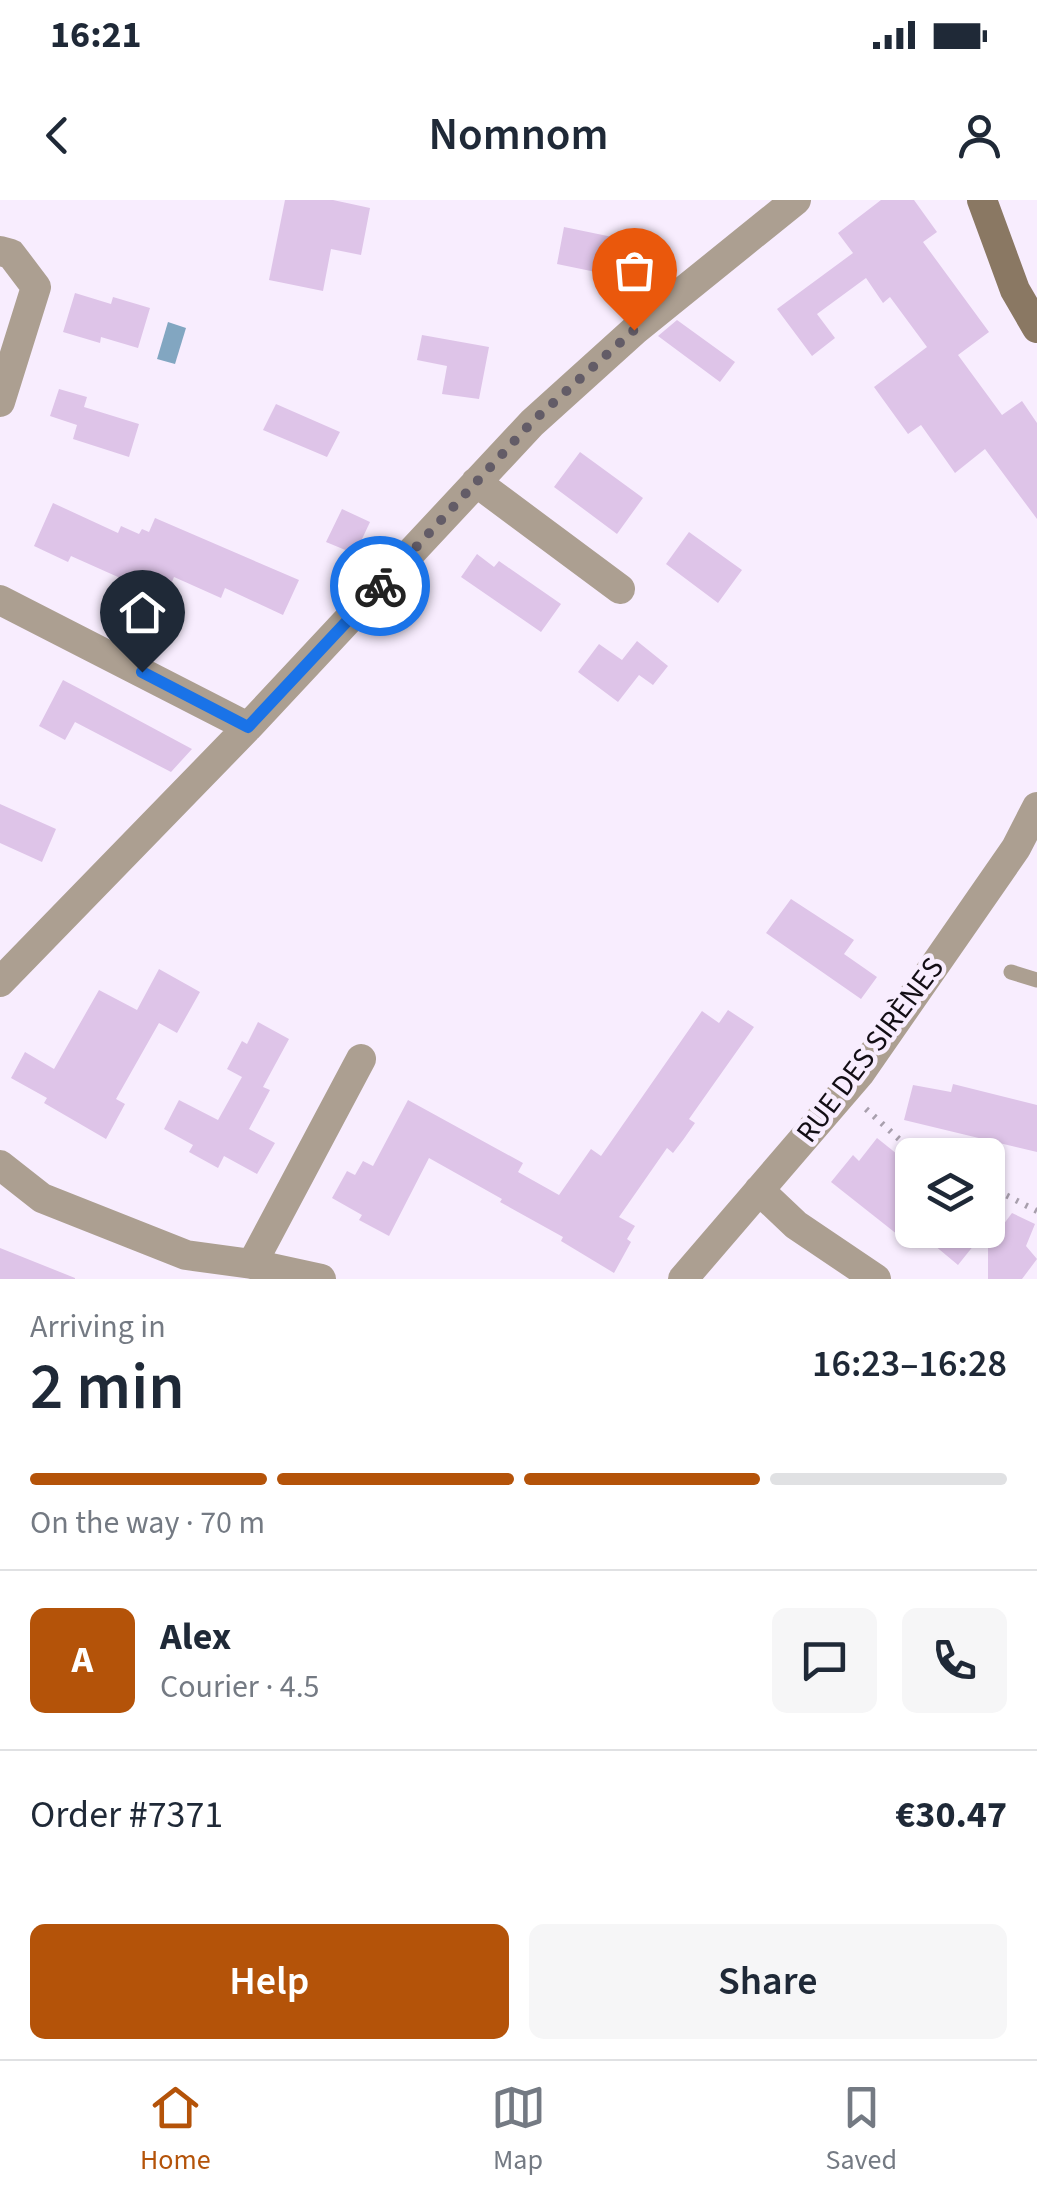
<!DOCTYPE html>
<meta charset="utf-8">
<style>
body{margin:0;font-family:"Source Sans 3",sans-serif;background:#f6f6f7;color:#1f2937;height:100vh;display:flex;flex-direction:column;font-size:38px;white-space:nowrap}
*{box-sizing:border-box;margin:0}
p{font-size:32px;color:#747a83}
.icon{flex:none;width:55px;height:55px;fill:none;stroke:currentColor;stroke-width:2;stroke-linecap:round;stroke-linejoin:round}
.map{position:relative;height:1079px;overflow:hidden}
.sheet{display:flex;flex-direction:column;background:#fff;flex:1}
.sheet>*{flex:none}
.tools{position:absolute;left:895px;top:938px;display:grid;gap:20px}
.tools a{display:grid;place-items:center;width:110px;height:110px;border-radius:15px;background:#fff;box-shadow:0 2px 8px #0004;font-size:50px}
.pin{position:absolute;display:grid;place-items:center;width:85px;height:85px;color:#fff;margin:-102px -42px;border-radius:50% 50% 50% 0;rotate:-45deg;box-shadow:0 0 10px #0007}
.pin .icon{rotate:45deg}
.courier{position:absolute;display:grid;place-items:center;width:100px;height:100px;margin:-50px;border:8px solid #1a73e8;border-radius:50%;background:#fff;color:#222;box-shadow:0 2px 12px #0007}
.head em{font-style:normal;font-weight:600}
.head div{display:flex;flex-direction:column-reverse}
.head{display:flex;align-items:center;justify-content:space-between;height:170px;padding:0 30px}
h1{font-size:65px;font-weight:600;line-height:75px}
.bar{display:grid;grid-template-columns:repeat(4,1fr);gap:15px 10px;align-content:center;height:120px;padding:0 30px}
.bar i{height:12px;border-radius:8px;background:#e0e1e3}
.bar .current{background:#b45309}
.bar p{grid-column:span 4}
.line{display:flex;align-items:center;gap:25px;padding:0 30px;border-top:2px solid #e0e1e3}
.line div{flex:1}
.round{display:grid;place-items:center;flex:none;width:105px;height:105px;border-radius:15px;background:#f6f6f7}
.button{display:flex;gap:20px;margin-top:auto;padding:20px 30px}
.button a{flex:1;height:115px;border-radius:15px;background:#b45309;color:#fff;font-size:40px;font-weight:600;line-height:115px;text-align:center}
.button a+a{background:#f6f6f7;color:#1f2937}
.status{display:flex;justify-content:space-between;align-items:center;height:70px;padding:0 50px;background:#fff;direction:ltr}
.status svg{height:28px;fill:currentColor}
header{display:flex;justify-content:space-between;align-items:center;height:130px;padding:0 30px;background:#fff;font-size:45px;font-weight:600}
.tab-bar{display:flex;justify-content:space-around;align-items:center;height:140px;border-top:2px solid #e0e1e3;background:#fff;font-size:28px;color:#747a83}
.tab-bar a{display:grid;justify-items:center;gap:5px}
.tab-bar .current{color:#b45309}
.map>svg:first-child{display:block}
</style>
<div class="status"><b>16:21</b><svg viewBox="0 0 49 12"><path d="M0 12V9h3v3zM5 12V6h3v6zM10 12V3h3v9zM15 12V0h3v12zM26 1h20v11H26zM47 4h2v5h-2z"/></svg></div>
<header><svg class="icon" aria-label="back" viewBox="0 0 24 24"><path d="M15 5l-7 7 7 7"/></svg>Nomnom<svg class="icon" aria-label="person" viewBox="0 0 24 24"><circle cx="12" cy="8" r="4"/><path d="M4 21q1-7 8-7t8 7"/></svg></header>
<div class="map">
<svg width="1037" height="1079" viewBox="0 0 1037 1079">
<rect width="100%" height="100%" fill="#f8edfe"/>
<path fill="#82a6c1" d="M 168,122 L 186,128 L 175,164 L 157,159 Z"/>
<path fill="#dec4e8" d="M 285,0 L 333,0 L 370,8 L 361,55 L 331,49 L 323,91 L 269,80 Z
M 881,0 L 914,0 L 937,32 L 923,42 L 989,132 L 958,155 L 1002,215 L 1022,201 L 1037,223 L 1037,319 L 985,249 L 955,273 L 921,225 L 908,234 L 874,187 L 927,147 L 890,97 L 883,103 L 866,78 L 817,114 L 835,138 L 812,156 L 777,109 L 853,53 L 838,33 Z
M 564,27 L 627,40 L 620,77 L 557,64 Z
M 75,93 L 111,104 L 113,97 L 150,108 L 138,148 L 101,137 L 100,143 L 63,132 Z
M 677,120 L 735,162 L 720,182 L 658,136 Z
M 422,135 L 489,147 L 479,199 L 442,194 L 447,166 L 417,160 Z
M 59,189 L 87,197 L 84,207 L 139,224 L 129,257 L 73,239 L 77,225 L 50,216 Z
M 276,204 L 340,232 L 327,257 L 263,230 Z
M 580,252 L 643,298 L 617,334 L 554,287 Z
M 53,303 L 118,333 L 121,326 L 139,334 L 142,329 L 149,332 L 155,318 L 299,380 L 283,415 L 225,388 L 221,398 L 174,377 L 165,398 L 71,356 L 68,362 L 34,346 Z
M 342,309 L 370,322 L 355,354 L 326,342 Z
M 689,332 L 742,370 L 718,403 L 666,364 Z
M 477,354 L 494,367 L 499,361 L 561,404 L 541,432 L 461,377 Z
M 637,441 L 668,466 L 653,485 L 639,475 L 618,502 L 578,472 L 599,444 L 622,460 Z
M 63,480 L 84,491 L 192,549 L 171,572 L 75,522 L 65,540 L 39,526 Z
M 0,604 L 56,629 L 42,662 L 0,643 Z
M 791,699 L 854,740 L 844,754 L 877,777 L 861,799 L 766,733 Z
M 159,769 L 200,792 L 177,833 L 159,823 L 116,899 L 125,904 L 106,939 L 44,903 L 47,898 L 11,878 L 25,852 L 54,869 L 99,790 L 137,810 Z
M 728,810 L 754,827 L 689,919 L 695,923 L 683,940 L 673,953 L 667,948 L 619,1017 L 635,1026 L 627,1039 L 631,1042 L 614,1073 L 561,1041 L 563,1037 L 500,1002 L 502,999 L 429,958 L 389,1036 L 359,1020 L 362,1015 L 332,998 L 347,971 L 355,975 L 363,961 L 373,966 L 408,900 L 523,963 L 518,972 L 559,995 L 591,949 L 601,956 L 702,811 L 719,823 Z
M 258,822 L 289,839 L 263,887 L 270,890 L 249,929 L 275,943 L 257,974 L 224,956 L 218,968 L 189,952 L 193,945 L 164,929 L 179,900 L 218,920 L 242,877 L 227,869 L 242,841 L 247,844 Z
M 953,884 L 1037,905 L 1037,952 L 904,920 L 913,885 L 951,892 Z
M 877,938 L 902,958 L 895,966 L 912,980 L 912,1046 L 831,982 L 853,955 L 859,961 Z
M 1012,1013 L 1035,1024 L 1026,1046 L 1037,1059 L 1022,1079 L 988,1079 L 988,1019 L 1000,1029 Z
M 916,1030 L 986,1030 L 958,1065 Z
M 0,1048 L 75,1078 L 75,1079 L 0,1079 Z"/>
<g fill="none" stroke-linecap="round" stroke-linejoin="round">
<path stroke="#a89fad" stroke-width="6" stroke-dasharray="2.5 8" stroke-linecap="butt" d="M 866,909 L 910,949 L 923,955
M 988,986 L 1037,1011"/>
<path stroke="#ac9f91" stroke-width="15" d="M 1011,772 L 1037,780"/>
<path stroke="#ac9f91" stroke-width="30" d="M 0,51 L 11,54 L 36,87 L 0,202
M 476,282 L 620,389
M 0,400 L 248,527
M 0,782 L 248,527 L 532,223 L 635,130 L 796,0
M 0,965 L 42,998 L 186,1055 L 252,1064 L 321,1079
M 759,990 L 796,1025 L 876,1079
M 252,1064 L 361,859
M 683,1079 L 860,873 L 1016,648 L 1037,607"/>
<path stroke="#8a7863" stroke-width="30" d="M 982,0 L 1015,90 L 1037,128"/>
</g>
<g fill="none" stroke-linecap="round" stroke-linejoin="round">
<path stroke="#635c67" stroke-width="10" stroke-dasharray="0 18" d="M 380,386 L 532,222 L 634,130"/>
<path stroke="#1a73e8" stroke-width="12" d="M 142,472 L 248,527 L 380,386"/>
</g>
<g text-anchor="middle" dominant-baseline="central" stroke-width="9" stroke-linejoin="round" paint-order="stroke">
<g font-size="30" fill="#130e15" stroke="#f8edfe">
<text transform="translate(870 850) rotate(-53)">RUE DES SIRÈNES</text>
</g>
</g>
</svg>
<div class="tools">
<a><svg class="icon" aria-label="layers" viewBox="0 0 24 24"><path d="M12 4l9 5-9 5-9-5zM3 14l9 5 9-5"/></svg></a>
</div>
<div class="pin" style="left:634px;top:130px;background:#ea580c"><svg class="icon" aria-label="bag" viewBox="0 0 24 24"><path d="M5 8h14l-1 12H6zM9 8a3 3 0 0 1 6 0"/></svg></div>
<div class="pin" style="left:142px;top:472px;background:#1f2937"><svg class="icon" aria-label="home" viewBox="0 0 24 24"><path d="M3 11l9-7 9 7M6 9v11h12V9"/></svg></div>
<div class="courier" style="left:380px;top:386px"><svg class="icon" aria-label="bike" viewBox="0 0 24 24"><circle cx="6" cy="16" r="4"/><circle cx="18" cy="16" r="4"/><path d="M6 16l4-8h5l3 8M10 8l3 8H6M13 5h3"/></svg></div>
</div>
<section class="sheet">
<div class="head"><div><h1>2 min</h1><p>Arriving in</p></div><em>16:23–16:28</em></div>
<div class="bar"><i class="current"></i><i class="current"></i><i class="current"></i><i></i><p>On the way · 70 m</p></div>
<div class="line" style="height:180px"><b class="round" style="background:#b45309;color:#fff">A</b><div><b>Alex</b><p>Courier · 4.5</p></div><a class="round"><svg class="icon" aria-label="chat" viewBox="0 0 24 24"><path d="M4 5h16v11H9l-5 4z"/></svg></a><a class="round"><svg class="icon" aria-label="phone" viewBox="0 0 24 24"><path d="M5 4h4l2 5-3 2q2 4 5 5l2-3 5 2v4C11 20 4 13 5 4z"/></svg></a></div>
<div class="line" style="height:130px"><div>Order #7371</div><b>€30.47</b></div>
<div class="button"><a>Help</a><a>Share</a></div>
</section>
<nav class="tab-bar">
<a class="current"><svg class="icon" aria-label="home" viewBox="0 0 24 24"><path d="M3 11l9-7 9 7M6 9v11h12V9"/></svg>Home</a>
<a><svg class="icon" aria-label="map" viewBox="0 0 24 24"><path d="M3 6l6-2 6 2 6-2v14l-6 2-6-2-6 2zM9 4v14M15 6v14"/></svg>Map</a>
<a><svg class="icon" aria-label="saved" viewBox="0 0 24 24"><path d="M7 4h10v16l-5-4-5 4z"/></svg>Saved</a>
</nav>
